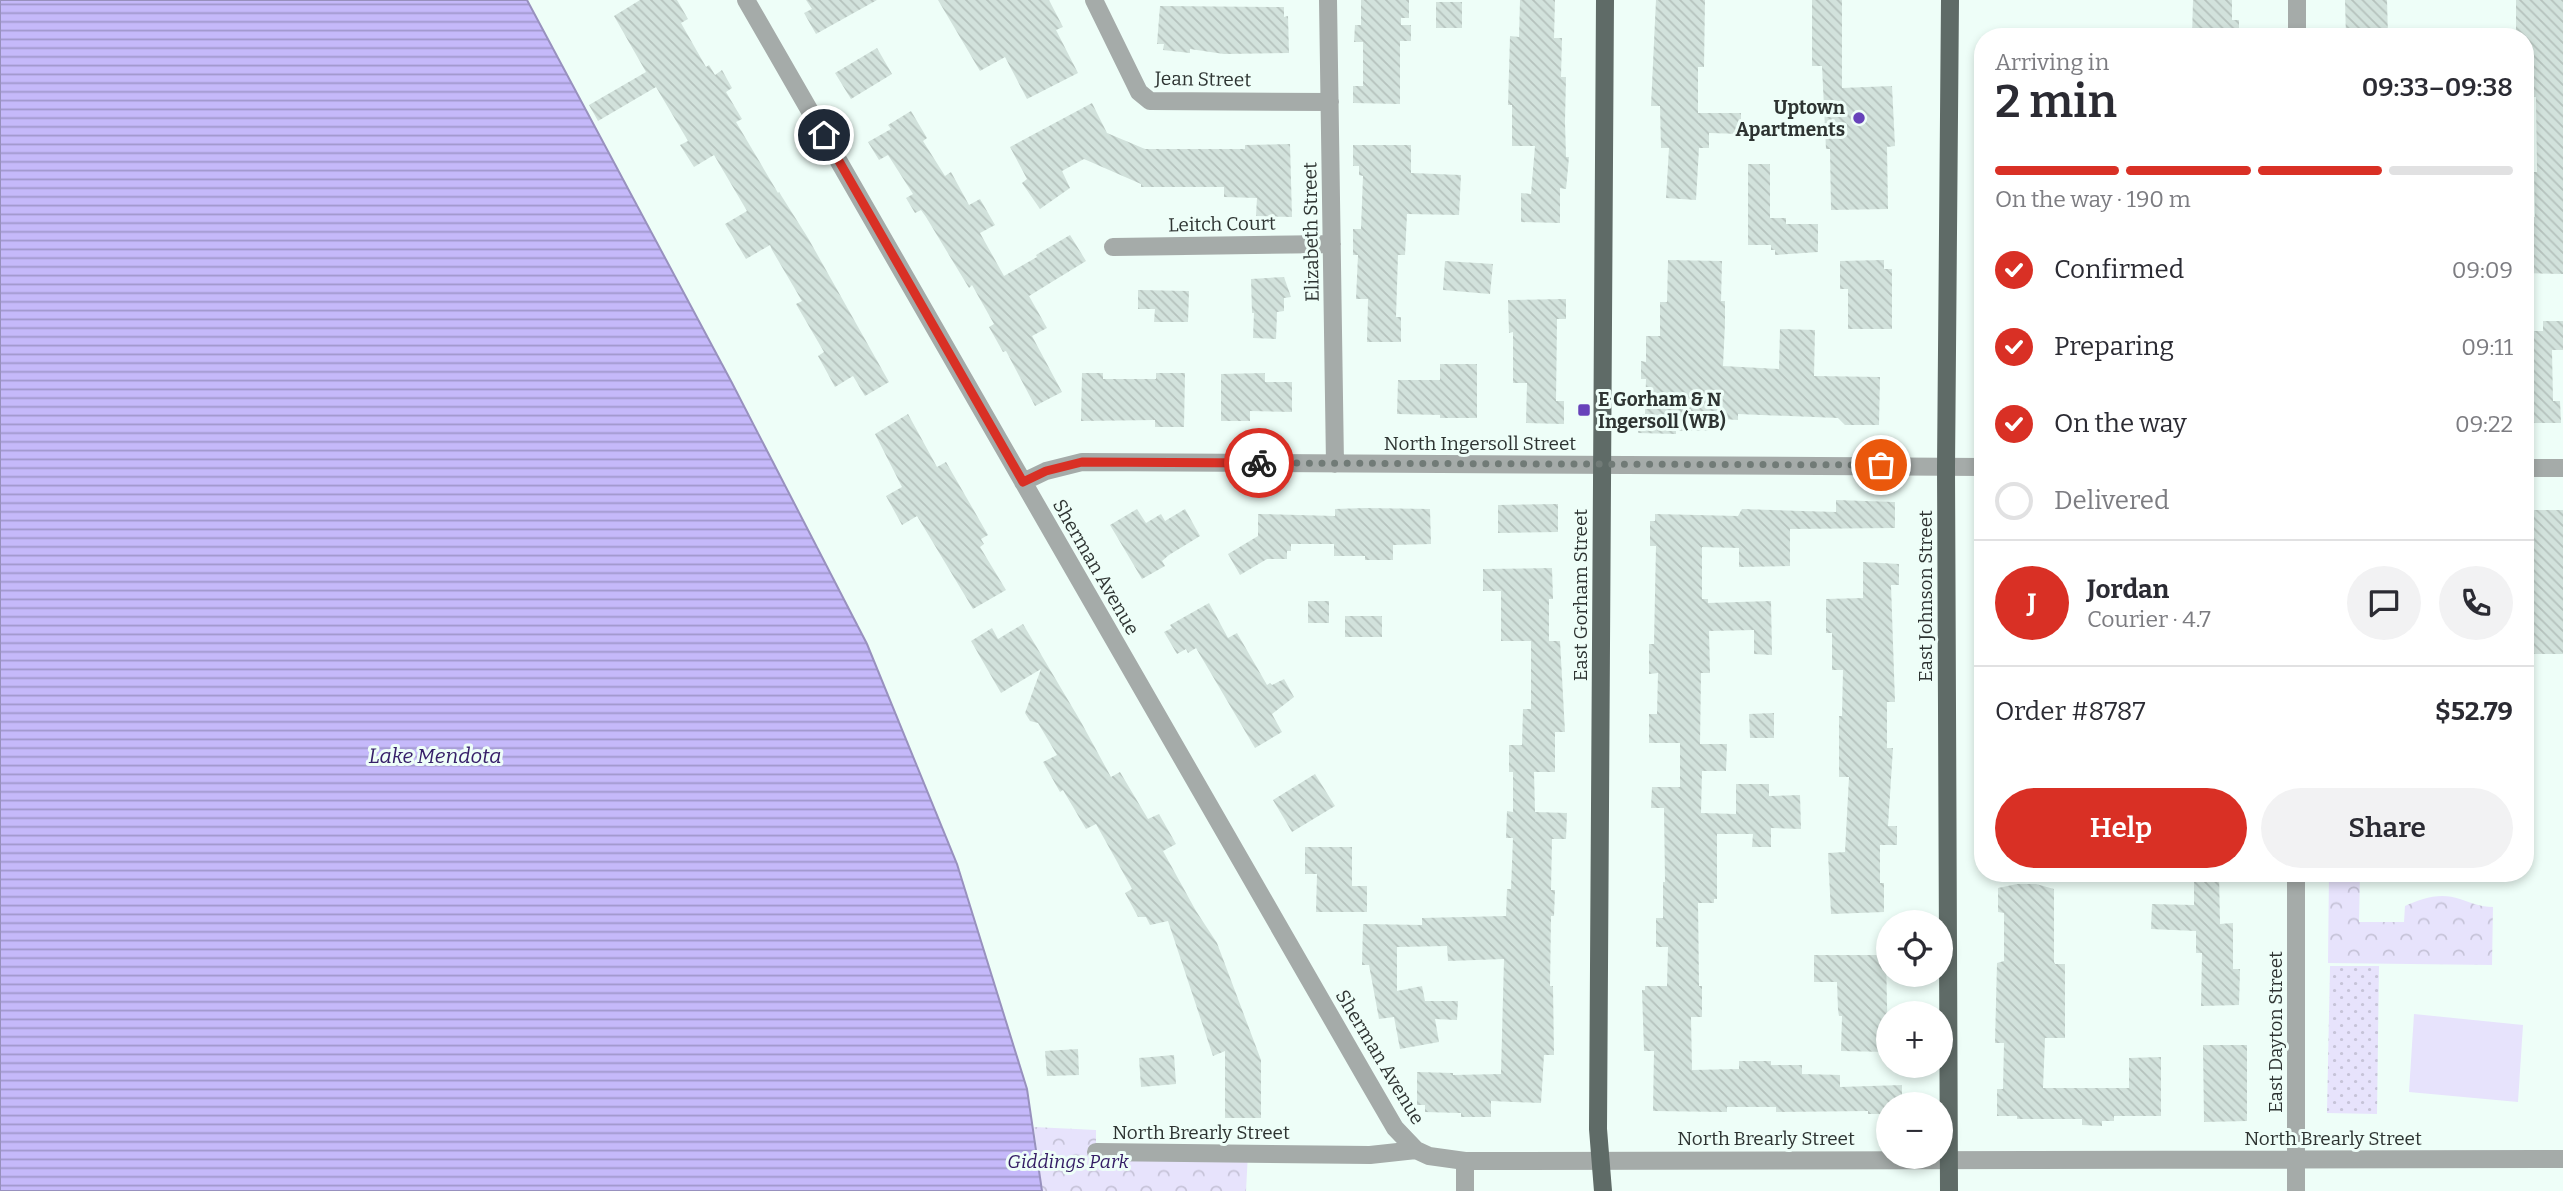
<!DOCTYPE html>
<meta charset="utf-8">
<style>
body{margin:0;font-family:Bitter,serif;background:#f2f2f3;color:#2b2b33;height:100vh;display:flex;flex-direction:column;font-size:26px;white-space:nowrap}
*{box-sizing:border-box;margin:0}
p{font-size:23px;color:#7c7c81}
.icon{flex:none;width:38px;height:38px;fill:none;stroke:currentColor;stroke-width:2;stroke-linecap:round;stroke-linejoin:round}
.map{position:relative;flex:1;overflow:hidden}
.details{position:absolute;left:1974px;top:28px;width:560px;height:854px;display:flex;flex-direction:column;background:#fff;border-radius:28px;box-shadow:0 4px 10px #0003}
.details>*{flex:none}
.controls{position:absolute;left:1876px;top:910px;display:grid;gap:14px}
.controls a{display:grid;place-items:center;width:77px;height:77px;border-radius:50%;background:#fff;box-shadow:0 4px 10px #0003;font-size:35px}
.pin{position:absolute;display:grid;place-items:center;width:60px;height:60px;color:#fff;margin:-30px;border:4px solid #fff;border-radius:50%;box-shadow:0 2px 7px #0007}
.courier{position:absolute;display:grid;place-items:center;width:70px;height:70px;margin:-35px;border:5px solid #d93025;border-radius:50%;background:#fff;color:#222;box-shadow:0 2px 9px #0007}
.summary em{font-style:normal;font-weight:600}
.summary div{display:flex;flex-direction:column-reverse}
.summary{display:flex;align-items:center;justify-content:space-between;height:119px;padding:0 21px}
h1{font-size:46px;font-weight:600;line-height:52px}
.bar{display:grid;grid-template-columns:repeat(4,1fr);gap:10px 7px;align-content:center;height:84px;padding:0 21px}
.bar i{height:9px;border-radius:5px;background:#e1e1e2}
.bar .selected{background:#d93025}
.bar p{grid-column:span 4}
.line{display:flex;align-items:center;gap:18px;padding:0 21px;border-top:2px solid #e1e1e2}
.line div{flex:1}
.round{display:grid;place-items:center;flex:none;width:74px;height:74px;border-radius:37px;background:#f2f2f3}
ol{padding:0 21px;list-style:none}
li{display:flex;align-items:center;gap:21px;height:77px}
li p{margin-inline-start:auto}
li .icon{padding:7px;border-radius:50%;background:#d93025;color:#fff;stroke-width:4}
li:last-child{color:#7c7c81}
li i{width:38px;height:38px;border:4px solid #e1e1e2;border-radius:50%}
.cta{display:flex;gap:14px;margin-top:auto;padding:14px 21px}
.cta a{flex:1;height:80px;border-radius:42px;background:#d93025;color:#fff;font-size:28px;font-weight:600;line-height:80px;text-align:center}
.cta a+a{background:#f2f2f3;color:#2b2b33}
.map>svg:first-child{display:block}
</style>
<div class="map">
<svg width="2563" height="1191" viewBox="0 0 2563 1191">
<defs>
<pattern id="park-crowns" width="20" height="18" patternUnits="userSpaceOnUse" patternTransform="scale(1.75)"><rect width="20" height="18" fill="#e7e3fc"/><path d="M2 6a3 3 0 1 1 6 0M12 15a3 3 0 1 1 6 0" fill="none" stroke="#c6c3d8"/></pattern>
<pattern id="garden-dots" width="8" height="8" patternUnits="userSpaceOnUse" patternTransform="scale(1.75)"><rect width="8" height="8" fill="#e7e3fc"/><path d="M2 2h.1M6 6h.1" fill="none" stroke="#c6c3d8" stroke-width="1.8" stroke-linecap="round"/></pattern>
<pattern id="water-rules" width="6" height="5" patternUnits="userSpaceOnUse" patternTransform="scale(1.75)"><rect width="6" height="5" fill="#c5b9fa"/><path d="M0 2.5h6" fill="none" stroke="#a097cb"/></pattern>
<pattern id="building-back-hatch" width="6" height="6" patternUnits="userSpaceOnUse" patternTransform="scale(1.75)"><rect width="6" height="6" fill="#d2e2dc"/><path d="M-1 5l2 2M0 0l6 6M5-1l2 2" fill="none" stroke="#b5c2bd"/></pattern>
</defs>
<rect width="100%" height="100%" fill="#eefef8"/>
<path fill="#e7e3fc" d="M 2414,1014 L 2523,1025 L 2518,1102 L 2409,1092 Z"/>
<path fill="url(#park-crowns)" d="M 2329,873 L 2360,873 L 2359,922 L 2404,922 L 2405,906 C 2422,898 2441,892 2460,899 C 2472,903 2480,907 2493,907 L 2492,965 L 2328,963 Z
M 1034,1127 L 1096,1130 L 1096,1152 L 1248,1153 L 1246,1191 L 1042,1191 Z"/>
<path fill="url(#garden-dots)" d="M 2330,966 L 2379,966 L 2377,1114 L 2327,1113 Z"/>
<path fill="url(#water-rules)" stroke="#9891be" stroke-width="2" d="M 0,0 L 527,0 L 731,381 L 867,644 L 957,864 L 1027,1089 L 1042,1191 L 0,1191 Z"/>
<path fill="url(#building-back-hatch)" d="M 640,0 L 677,0 L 688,19 L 681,23 L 706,67 L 709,65 L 715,75 L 722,70 L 732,88 L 726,92 L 742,119 L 736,122 L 778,193 L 779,192 L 808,238 L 889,382 L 865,396 L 853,376 L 835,387 L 818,356 L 824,352 L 796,304 L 802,301 L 772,250 L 770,245 L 746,259 L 725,224 L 747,211 L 714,155 L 694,167 L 680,145 L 688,141 L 656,87 L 598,121 L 589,105 L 646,72 L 614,16 Z
M 806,0 L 877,0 L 816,34 L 804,13 L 812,9 Z
M 938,0 L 1049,0 L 1063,27 L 1056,30 L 1078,73 L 1027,99 L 1005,57 L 980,71 Z
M 1361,0 L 1409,0 L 1409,18 L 1401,18 L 1401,25 L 1411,25 L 1411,41 L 1400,41 L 1400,104 L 1353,103 L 1353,86 L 1363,86 L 1363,42 L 1354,42 L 1355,25 L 1361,25 Z
M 1520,0 L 1555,0 L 1554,38 L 1562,38 L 1561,77 L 1566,77 L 1565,122 L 1566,157 L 1569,157 L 1566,189 L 1560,188 L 1560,223 L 1521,222 L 1521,193 L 1531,194 L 1535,146 L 1512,146 L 1512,105 L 1508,105 L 1510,36 L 1519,37 Z
M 1656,0 L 1705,0 L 1704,67 L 1698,67 L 1698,113 L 1741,113 L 1741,134 L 1709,133 L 1709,148 L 1699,148 L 1696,200 L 1666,198 L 1669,148 L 1661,148 L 1660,106 L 1651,106 Z
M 1812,0 L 1842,0 L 1842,88 L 1892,86 L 1895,146 L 1887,147 L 1888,209 L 1831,210 L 1830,149 L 1826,149 L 1822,66 L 1812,66 Z
M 2193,0 L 2232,0 L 2232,20 L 2239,20 L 2239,37 L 2192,37 Z
M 2345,0 L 2387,0 L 2388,37 L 2346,37 Z
M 2516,0 L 2563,0 L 2563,274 L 2525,273 L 2525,217 L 2535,217 L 2534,172 L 2537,172 L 2536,97 L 2525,97 L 2525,37 L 2516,37 Z
M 1436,2 L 1462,2 L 1462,28 L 1436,28 Z
M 1160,6 L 1284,7 L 1284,17 L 1288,16 L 1289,53 L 1224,54 L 1190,49 L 1190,53 L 1163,50 L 1164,44 L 1157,44 Z
M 877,48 L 892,74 L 851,99 L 835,73 Z
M 1092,103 L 1107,133 L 1145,149 L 1245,149 L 1245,145 L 1290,144 L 1292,217 L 1256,216 L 1257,198 L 1224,197 L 1224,187 L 1141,187 L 1141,184 L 1084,159 L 1062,171 L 1070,188 L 1040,209 L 1022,183 L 1027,179 L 1010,147 Z
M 911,111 L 927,138 L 923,141 L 945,176 L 951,172 L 969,205 L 980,199 L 995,225 L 980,233 L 1004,276 L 1037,257 L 1036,255 L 1070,235 L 1086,261 L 1029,296 L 1047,328 L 1032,336 L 1062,392 L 1035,406 L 1006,351 L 1003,352 L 989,327 L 994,324 L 972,285 L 969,288 L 926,217 L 921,210 L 915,213 L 906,198 L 913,194 L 888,155 L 879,160 L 868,142 L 891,129 L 888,125 Z
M 1353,145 L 1411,145 L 1411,173 L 1461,175 L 1459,215 L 1407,214 L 1405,255 L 1398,255 L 1396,317 L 1401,317 L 1401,342 L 1367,342 L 1368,299 L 1356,299 L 1358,255 L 1353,255 L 1353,229 L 1361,229 L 1363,176 L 1359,175 L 1359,166 L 1353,166 Z
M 1748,164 L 1770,164 L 1770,218 L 1786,218 L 1786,224 L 1818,224 L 1818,252 L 1775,255 L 1775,250 L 1771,250 L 1771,245 L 1748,245 Z
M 1668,260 L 1722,261 L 1721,301 L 1725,301 L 1725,323 L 1723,366 L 1779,369 L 1780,329 L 1815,330 L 1814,376 L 1880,377 L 1879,425 L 1845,425 L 1838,418 L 1738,414 L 1738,420 L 1709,418 L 1709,431 L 1676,431 L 1676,434 L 1638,433 L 1639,414 L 1645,414 L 1646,379 L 1641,379 L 1641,361 L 1646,362 L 1646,336 L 1660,336 L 1660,302 L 1667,302 Z
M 1884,260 L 1884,269 L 1892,269 L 1892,329 L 1848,329 L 1848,289 L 1840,289 L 1840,261 Z
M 1445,261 L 1493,264 L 1490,294 L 1443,290 Z
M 1284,277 L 1291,297 L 1284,298 L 1284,311 L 1277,312 L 1276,339 L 1253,338 L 1254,313 L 1252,313 L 1251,279 Z
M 1138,290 L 1189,291 L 1188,322 L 1154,322 L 1155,309 L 1138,309 Z
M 1566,299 L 1566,319 L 1557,319 L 1556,401 L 1564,401 L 1564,424 L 1526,423 L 1527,383 L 1513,383 L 1513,332 L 1509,333 L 1508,300 Z
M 2543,321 L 2563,321 L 2563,350 L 2552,350 L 2553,401 L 2560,401 L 2561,423 L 2525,423 L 2525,385 L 2531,385 L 2530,349 L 2525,349 L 2525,331 L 2543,331 Z
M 1440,364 L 1477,364 L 1477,418 L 1440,418 L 1440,415 L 1397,414 L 1398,380 L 1440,380 Z
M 1082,373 L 1103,373 L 1103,379 L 1156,379 L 1156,373 L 1185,373 L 1184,427 L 1155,427 L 1155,420 L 1081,421 Z
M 1265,373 L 1265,382 L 1292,382 L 1292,412 L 1250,411 L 1250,421 L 1221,421 L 1221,374 Z
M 908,414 L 937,467 L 946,462 L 988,535 L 981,539 L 984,544 L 980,547 L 1006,590 L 973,609 L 917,516 L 902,525 L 886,496 L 902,487 L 875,434 Z
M 1836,500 L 1895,502 L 1895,528 L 1790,529 L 1790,566 L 1739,567 L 1739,548 L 1702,547 L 1702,599 L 1708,599 L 1708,603 L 1771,601 L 1772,655 L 1754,654 L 1754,630 L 1709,631 L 1710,673 L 1701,673 L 1700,744 L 1727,744 L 1726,771 L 1702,771 L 1701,813 L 1736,814 L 1736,784 L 1769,784 L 1769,796 L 1800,795 L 1801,829 L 1771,828 L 1771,847 L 1752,847 L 1753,834 L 1717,834 L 1717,899 L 1714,899 L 1714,903 L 1698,903 L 1699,986 L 1702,986 L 1702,1017 L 1691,1017 L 1692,1070 L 1739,1069 L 1739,1061 L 1771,1061 L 1771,1065 L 1802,1065 L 1802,1074 L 1840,1075 L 1840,1087 L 1902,1085 L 1902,1104 L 1888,1104 L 1888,1114 L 1868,1114 L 1868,1111 L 1776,1112 L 1776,1107 L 1727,1107 L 1727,1112 L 1653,1111 L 1654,1051 L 1644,1051 L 1642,990 L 1645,990 L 1645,986 L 1667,986 L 1668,947 L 1656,947 L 1656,918 L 1663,918 L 1663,882 L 1665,882 L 1664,808 L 1651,808 L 1652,787 L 1680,787 L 1680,743 L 1649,743 L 1649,714 L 1657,714 L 1658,673 L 1649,674 L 1649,644 L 1654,644 L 1656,546 L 1650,546 L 1650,521 L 1655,521 L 1655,514 L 1738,516 L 1742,509 L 1836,512 Z
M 1558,504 L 1558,532 L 1498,533 L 1498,505 Z
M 1365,508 L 1430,509 L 1431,544 L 1393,545 L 1393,560 L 1365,560 L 1365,556 L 1334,556 L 1334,544 L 1291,544 L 1291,551 L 1287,551 L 1287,559 L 1267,559 L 1240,575 L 1228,554 L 1258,536 L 1258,514 L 1335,516 L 1335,509 Z
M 1137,509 L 1146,523 L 1161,514 L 1165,521 L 1185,509 L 1200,536 L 1169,555 L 1162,561 L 1165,566 L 1142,579 L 1110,525 Z
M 2525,510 L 2563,510 L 2563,654 L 2525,654 Z
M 1863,562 L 1899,564 L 1899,585 L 1891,585 L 1895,702 L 1887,702 L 1887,748 L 1893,748 L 1888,826 L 1897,826 L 1897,845 L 1880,845 L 1880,883 L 1884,883 L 1884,912 L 1831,914 L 1828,853 L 1845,852 L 1849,777 L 1839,777 L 1839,716 L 1842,716 L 1843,670 L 1832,670 L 1832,633 L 1826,633 L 1826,599 L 1863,598 Z
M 1552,568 L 1553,599 L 1549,599 L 1549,641 L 1560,641 L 1565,732 L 1555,732 L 1555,772 L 1534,772 L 1535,812 L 1567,813 L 1566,839 L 1552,839 L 1551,890 L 1555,890 L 1554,916 L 1551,916 L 1550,986 L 1553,986 L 1554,1055 L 1544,1055 L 1541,1103 L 1491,1101 L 1491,1117 L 1461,1117 L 1461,1113 L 1425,1112 L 1425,1105 L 1417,1105 L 1417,1072 L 1453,1073 L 1453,1075 L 1501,1074 L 1504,959 L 1448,961 L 1447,946 L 1397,947 L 1397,991 L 1422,986 L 1425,1001 L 1458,1001 L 1457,1020 L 1435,1019 L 1439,1042 L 1400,1049 L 1394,1017 L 1379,1019 L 1369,965 L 1362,965 L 1363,924 L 1422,925 L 1422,918 L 1506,916 L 1507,889 L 1511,889 L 1513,838 L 1506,838 L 1507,811 L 1513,812 L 1513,772 L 1509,772 L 1509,745 L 1522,745 L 1523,709 L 1531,709 L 1531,641 L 1501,641 L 1501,591 L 1483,591 L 1483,569 Z
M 1308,601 L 1329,601 L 1329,623 L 1308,623 Z
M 1209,603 L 1228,638 L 1237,633 L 1267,685 L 1270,683 L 1272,685 L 1284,679 L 1294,697 L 1272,714 L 1282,732 L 1255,748 L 1196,648 L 1188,653 L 1186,649 L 1177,654 L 1164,632 L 1172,628 L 1170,625 Z
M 1345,616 L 1382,616 L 1382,637 L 1345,637 Z
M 1023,624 L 1081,722 L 1111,777 L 1120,772 L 1148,819 L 1159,814 L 1176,844 L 1163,851 L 1196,911 L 1217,943 L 1261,1060 L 1261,1118 L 1225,1118 L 1225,1051 L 1213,1056 L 1168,921 L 1150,925 L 1146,917 L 1138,917 L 1125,893 L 1132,889 L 1130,885 L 1096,824 L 1086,829 L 1063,790 L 1060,792 L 1043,762 L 1057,755 L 1038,723 L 1030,721 L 1025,713 L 1041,669 L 1001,693 L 971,641 L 992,628 L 998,639 Z
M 1774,713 L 1774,738 L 1750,738 L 1749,714 Z
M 1315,774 L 1335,806 L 1292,832 L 1273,800 Z
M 1305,847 L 1352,847 L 1352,886 L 1367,886 L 1367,912 L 1316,912 L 1317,874 L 1305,874 Z
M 2194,873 L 2219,873 L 2220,924 L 2233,923 L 2233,969 L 2240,969 L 2239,1005 L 2201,1006 L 2202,953 L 2196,953 L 2196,931 L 2151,929 L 2152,904 L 2194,905 Z
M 2017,884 L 2036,884 L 2054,889 L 2054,962 L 2055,964 L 2065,964 L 2065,1038 L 2045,1038 L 2043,1088 L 2129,1088 L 2129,1058 L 2161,1057 L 2161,1116 L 2114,1116 L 2114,1121 L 2102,1121 L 2102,1126 L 2082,1125 L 2082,1119 L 2017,1119 L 2017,1116 L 1997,1116 L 1997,1089 L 2003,1089 L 2004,1043 L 1995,1043 L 1997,963 L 2004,961 L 2004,913 L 1998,912 L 1998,888 Z
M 1814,955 L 1886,955 L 1888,1052 L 1841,1051 L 1842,1016 L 1839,1016 L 1838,1010 L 1837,982 L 1814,982 Z
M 2203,1045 L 2247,1045 L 2247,1121 L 2204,1122 Z
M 1078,1049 L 1079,1075 L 1047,1076 L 1045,1051 Z
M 1174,1055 L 1176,1084 L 1141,1087 L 1139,1058 Z"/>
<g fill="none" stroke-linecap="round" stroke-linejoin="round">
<path stroke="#a5aba9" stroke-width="18" d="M 746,0 L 1366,1078 L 1395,1128 L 1416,1150
M 1094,0 L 1139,92 L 1150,101 L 1330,102
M 1328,0 L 1335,464
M 2297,37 L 2297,0
M 1113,247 L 1332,244
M 2525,468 L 2563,468
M 1023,482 L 1046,471 L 1082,462 L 1983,467
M 1096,1152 L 1370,1155 L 1416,1150 L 1429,1156 L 1465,1161 L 2563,1159
M 1465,1191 L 1465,1161
M 2296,1191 L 2296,873"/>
<path stroke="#5f6b67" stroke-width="18" d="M 1603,1191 L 1598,1129 L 1605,0
M 1949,1191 L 1946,467 L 1950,0"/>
</g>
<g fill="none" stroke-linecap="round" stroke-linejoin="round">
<path stroke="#717b77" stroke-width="7" stroke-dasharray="0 12.6" d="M 1259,463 L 1881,465"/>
<path stroke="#d93025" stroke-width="9" d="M 824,135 L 1023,482 L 1046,471 L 1082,462 L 1259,463"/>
</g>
<g fill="#6742ba" stroke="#eefef8" stroke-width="2.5">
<circle cx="1859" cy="118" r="7"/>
<rect x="1577" y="403" width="14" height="14" rx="3.5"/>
</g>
<g text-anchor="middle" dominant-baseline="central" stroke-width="6" stroke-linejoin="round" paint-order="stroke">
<g font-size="19" fill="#2e3432" stroke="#eefef8">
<text transform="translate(1203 79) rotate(1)">Jean Street</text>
<text transform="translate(1222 224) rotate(-1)">Leitch Court</text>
<text transform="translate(1311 232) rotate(-91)">Elizabeth Street</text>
<text x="1480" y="443">North Ingersoll Street</text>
<text transform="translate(1096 567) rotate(60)">Sherman Avenue</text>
<text transform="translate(1580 595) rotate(-90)">East Gorham Street</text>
<text transform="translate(1925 596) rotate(-90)">East Johnson Street</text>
<text transform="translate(2275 1032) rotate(-90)">East Dayton Street</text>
<text transform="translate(1380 1057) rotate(59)">Sherman Avenue</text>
<text x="1201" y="1132">North Brearly Street</text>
<text x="1766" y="1138">North Brearly Street</text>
<text x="2333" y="1138">North Brearly Street</text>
</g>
<g font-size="19" font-weight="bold" fill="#2e3432" stroke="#eefef8" text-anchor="end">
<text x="1845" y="107">Uptown<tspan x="1845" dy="22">Apartments</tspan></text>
<text x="1598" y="399" text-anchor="start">E Gorham &amp; N<tspan x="1598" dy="22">Ingersoll (WB)</tspan></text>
</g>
<g font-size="19" font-style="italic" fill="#331b64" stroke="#eefef8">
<text x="1068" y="1161">Giddings Park</text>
</g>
<g font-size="21" font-style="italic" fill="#372069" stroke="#eefef8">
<text x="435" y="756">Lake Mendota</text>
</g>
</g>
</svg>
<div class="controls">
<a><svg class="icon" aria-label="locate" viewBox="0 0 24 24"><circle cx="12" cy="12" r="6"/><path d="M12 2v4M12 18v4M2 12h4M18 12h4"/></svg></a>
<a>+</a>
<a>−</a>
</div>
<div class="pin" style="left:1881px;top:465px;background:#ea580c"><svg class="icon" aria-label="bag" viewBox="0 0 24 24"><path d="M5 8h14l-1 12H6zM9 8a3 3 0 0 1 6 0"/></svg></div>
<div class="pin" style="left:824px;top:135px;background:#1f2937"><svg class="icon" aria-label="home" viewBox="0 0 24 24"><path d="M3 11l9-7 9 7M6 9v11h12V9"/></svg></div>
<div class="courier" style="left:1259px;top:463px"><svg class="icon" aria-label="bike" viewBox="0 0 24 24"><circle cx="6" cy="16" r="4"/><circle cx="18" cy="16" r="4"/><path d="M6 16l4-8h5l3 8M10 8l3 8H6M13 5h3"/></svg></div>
<section class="details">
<div class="summary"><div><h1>2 min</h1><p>Arriving in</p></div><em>09:33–09:38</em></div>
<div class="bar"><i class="selected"></i><i class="selected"></i><i class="selected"></i><i></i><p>On the way · 190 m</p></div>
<ol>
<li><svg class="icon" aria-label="check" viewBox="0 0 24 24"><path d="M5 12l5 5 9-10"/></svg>Confirmed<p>09:09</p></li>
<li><svg class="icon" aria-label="check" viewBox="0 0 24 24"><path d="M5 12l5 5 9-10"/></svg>Preparing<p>09:11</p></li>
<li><svg class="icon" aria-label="check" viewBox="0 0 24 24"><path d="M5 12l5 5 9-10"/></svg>On the way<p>09:22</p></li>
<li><i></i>Delivered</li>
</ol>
<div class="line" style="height:126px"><b class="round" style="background:#d93025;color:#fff">J</b><div><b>Jordan</b><p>Courier · 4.7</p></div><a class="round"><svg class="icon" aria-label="chat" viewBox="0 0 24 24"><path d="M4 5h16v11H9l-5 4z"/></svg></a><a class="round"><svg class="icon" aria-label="phone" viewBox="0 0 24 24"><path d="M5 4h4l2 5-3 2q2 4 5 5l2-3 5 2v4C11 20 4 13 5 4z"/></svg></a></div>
<div class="line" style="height:91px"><div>Order #8787</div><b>$52.79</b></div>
<div class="cta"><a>Help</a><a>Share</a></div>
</section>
</div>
